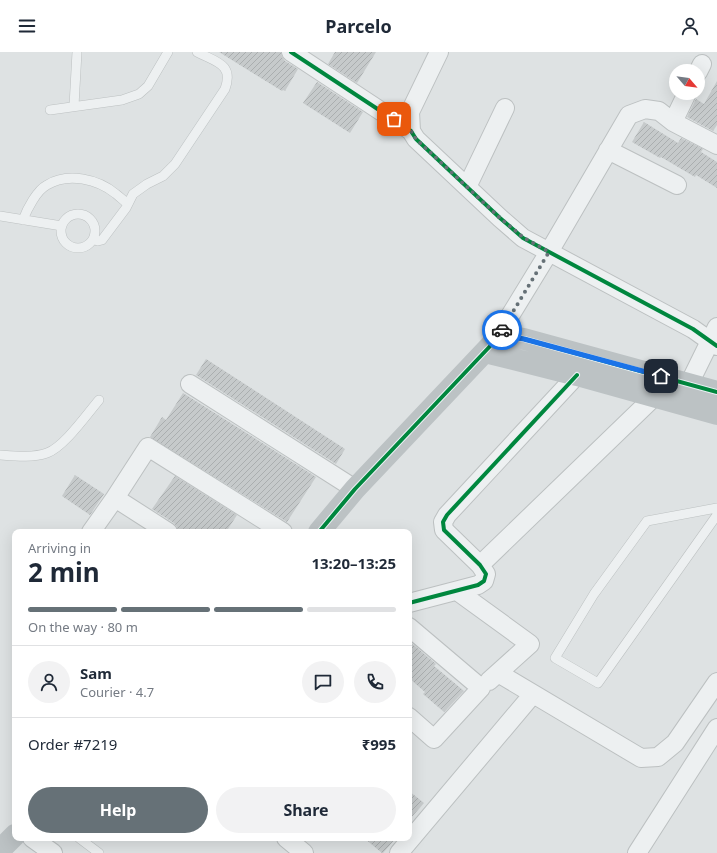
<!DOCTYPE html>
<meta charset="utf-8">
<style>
body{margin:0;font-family:"Noto Sans",sans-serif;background:#f2f2f3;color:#1f2937;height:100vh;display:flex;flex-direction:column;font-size:15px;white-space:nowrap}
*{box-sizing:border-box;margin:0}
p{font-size:13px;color:#747a83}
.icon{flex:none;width:22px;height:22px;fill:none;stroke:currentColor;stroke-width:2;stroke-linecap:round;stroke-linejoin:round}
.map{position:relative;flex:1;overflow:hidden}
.drawer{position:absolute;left:12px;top:477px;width:400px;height:312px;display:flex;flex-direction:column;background:#fff;border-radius:8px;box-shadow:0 4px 16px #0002}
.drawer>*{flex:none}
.needle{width:26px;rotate:118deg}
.fabs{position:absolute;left:669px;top:12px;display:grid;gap:8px}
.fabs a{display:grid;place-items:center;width:36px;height:36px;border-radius:50%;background:#fff;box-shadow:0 4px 16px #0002;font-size:20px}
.pin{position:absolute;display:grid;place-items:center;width:34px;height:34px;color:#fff;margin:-17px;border-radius:8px;box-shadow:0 2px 6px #0006}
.courier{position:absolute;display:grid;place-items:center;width:40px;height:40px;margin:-20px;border:3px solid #1a73e8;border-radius:50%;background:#fff;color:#222;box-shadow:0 1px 5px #0007}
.head em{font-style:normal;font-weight:700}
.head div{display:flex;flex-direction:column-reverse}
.head{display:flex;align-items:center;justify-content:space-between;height:68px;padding:0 16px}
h1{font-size:26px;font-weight:700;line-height:30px}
.bar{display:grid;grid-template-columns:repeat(4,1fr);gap:6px 4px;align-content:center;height:48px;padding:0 16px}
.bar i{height:5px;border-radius:3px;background:#e0e1e3}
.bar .current{background:#667177}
.bar p{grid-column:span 4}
.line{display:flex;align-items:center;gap:10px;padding:0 16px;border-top:1px solid #e0e1e3}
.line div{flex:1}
.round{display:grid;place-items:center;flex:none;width:42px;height:42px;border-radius:21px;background:#f2f2f3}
.primary-button{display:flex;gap:8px;margin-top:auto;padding:8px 16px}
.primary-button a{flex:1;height:46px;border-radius:24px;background:#667177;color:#fff;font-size:16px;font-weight:700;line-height:46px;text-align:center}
.primary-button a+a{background:#f2f2f3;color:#1f2937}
header{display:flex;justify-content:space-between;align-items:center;height:52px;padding:0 16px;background:#fff;font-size:18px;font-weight:700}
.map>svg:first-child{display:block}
</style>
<header><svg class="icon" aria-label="menu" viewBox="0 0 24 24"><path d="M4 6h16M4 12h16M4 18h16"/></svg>Parcelo<svg class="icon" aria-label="person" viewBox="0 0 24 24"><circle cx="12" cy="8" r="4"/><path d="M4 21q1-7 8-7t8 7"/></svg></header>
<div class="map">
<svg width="717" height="801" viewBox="0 0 717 801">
<defs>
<pattern id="building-hatch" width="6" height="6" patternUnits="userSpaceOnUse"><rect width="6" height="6" fill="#c6cacb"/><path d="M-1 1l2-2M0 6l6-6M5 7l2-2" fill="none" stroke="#aaaeaf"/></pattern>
</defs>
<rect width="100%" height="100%" fill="#dee2e3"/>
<path fill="url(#building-hatch)" d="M 219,0 L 281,0 L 282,5 L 285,9 L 298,17 L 285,39 L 283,38 L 282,39 Z
M 335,0 L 376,0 L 357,31 L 328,12 Z
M 717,29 L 717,73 L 713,79 L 687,65 L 696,47 L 704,52 Z
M 317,30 L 363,60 L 350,81 L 303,51 Z
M 644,70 L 678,91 L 681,86 L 703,97 L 701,100 L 717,110 L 717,136 L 696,123 L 695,125 L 661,105 L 660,106 L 632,90 Z
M 206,307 L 345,397 L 336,412 L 196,323 Z
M 183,341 L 316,425 L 287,470 L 150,385 L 162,365 L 166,368 Z
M 75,423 L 104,442 L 90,463 L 62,444 Z
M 175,424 L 237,463 L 226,480 L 178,480 L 177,475 L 174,471 L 152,457 Z
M 409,589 L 436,612 L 434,614 L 464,639 L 444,660 L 423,642 L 425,640 L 409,626 Z
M 409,739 L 424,751 L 409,768 Z
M 364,786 L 396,786 L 383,801 L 382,801 Z"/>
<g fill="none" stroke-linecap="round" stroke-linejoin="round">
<g stroke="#bcc0c1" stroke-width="10">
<path id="lane" d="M 74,54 L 77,0
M 50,58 L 122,48 L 139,42 L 148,34 L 168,0
M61 179a17 17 0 1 1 34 0a17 17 0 1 1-34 0Z
M 0,164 L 62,174
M 23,168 C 27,157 37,138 47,133 C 68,120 98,127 116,142 C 120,145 124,149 128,152
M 93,187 L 98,189 L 102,188 L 126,156 L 133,142 L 147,132 L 163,124 L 175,112 L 225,37 C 234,12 216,10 197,0
M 0,403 C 14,404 33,406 47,401 C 64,395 87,362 99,348
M 717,456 L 647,469 L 594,542 L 555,606 L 598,631 L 717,463
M 79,786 L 99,801"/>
</g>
<g stroke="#bcc0c1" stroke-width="20">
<path id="street" d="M 291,0 L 411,79 L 416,87 L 500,166 L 523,186 L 693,277 L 717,294
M 698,20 L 702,12
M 673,70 L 687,41
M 411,79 L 410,60 L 439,0
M 608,98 L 677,133
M 467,135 L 505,56
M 494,290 L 549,200 L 629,63 L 645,57 L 659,59 L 673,70 L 717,93
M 190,332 L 355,437
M 689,332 L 717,275
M 91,480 L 115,446
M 168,480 L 115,446 L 148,395 L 283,480
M 480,513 L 655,344
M 457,539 L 530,592 L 489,629
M 409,551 L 478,533 L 484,529 L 486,522 L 480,513 L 444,478 L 443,470 L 447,463 L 577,323
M 409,575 L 481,636 L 434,687 L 409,665
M 498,621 L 641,706 L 658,705 L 675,691 L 717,630
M 32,786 L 53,801
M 286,786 L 304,801
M 399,801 L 533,642
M 637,801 L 717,676"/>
</g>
<use href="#lane" stroke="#edf0f1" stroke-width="9"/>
<use href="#street" stroke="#edf0f1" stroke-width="18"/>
<path stroke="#bcc2c4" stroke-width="22" d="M 485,300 L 577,323 L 717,362
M 319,480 L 355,437 L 494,290 L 507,284 L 524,287 L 717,340
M 0,798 L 15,783"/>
<g stroke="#eaf1f4" stroke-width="6">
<path id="cycleway" d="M 291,0 L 411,79 L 416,87 L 500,166 L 523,186 L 693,277 L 717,294
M 319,480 L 355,437 L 494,290 L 507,284 L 524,287 L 717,340
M 409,551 L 478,533 L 484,529 L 486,522 L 480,513 L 444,478 L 443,470 L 447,463 L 577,323"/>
</g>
<use href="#cycleway" stroke="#00873e" stroke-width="4"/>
</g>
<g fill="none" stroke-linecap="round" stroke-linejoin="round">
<path stroke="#667177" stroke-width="4" stroke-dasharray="0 7.2" d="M 394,67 L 411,79 L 416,87 L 500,166 L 524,186 L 549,200 L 502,278"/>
<path stroke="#1a73e8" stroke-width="5" d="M 502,278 L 494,290 L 507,284 L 524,287 L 661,324"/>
</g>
</svg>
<div class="fabs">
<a><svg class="needle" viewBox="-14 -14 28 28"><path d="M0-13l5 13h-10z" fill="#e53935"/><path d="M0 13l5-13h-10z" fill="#747a83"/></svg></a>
</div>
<div class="pin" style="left:394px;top:67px;background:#ea580c"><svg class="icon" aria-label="bag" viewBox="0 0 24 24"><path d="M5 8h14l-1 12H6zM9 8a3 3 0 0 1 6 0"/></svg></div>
<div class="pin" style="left:661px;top:324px;background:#1f2937"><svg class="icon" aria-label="home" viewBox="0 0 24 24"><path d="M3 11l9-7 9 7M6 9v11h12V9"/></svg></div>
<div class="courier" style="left:502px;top:278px"><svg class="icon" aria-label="car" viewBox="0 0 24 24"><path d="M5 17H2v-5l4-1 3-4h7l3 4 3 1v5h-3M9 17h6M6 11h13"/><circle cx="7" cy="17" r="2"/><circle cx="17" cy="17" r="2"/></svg></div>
<section class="drawer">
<div class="head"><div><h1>2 min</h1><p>Arriving in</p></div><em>13:20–13:25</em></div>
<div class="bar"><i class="current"></i><i class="current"></i><i class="current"></i><i></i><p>On the way · 80 m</p></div>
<div class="line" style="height:72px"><a class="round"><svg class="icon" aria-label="person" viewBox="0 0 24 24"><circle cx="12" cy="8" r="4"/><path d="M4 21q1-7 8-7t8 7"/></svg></a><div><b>Sam</b><p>Courier · 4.7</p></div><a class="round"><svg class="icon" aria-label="chat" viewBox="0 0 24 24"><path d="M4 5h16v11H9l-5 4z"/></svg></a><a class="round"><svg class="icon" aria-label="phone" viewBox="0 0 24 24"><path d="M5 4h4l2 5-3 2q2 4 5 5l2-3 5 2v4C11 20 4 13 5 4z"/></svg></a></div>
<div class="line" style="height:52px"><div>Order #7219</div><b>₹995</b></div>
<div class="primary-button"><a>Help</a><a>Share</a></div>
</section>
</div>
